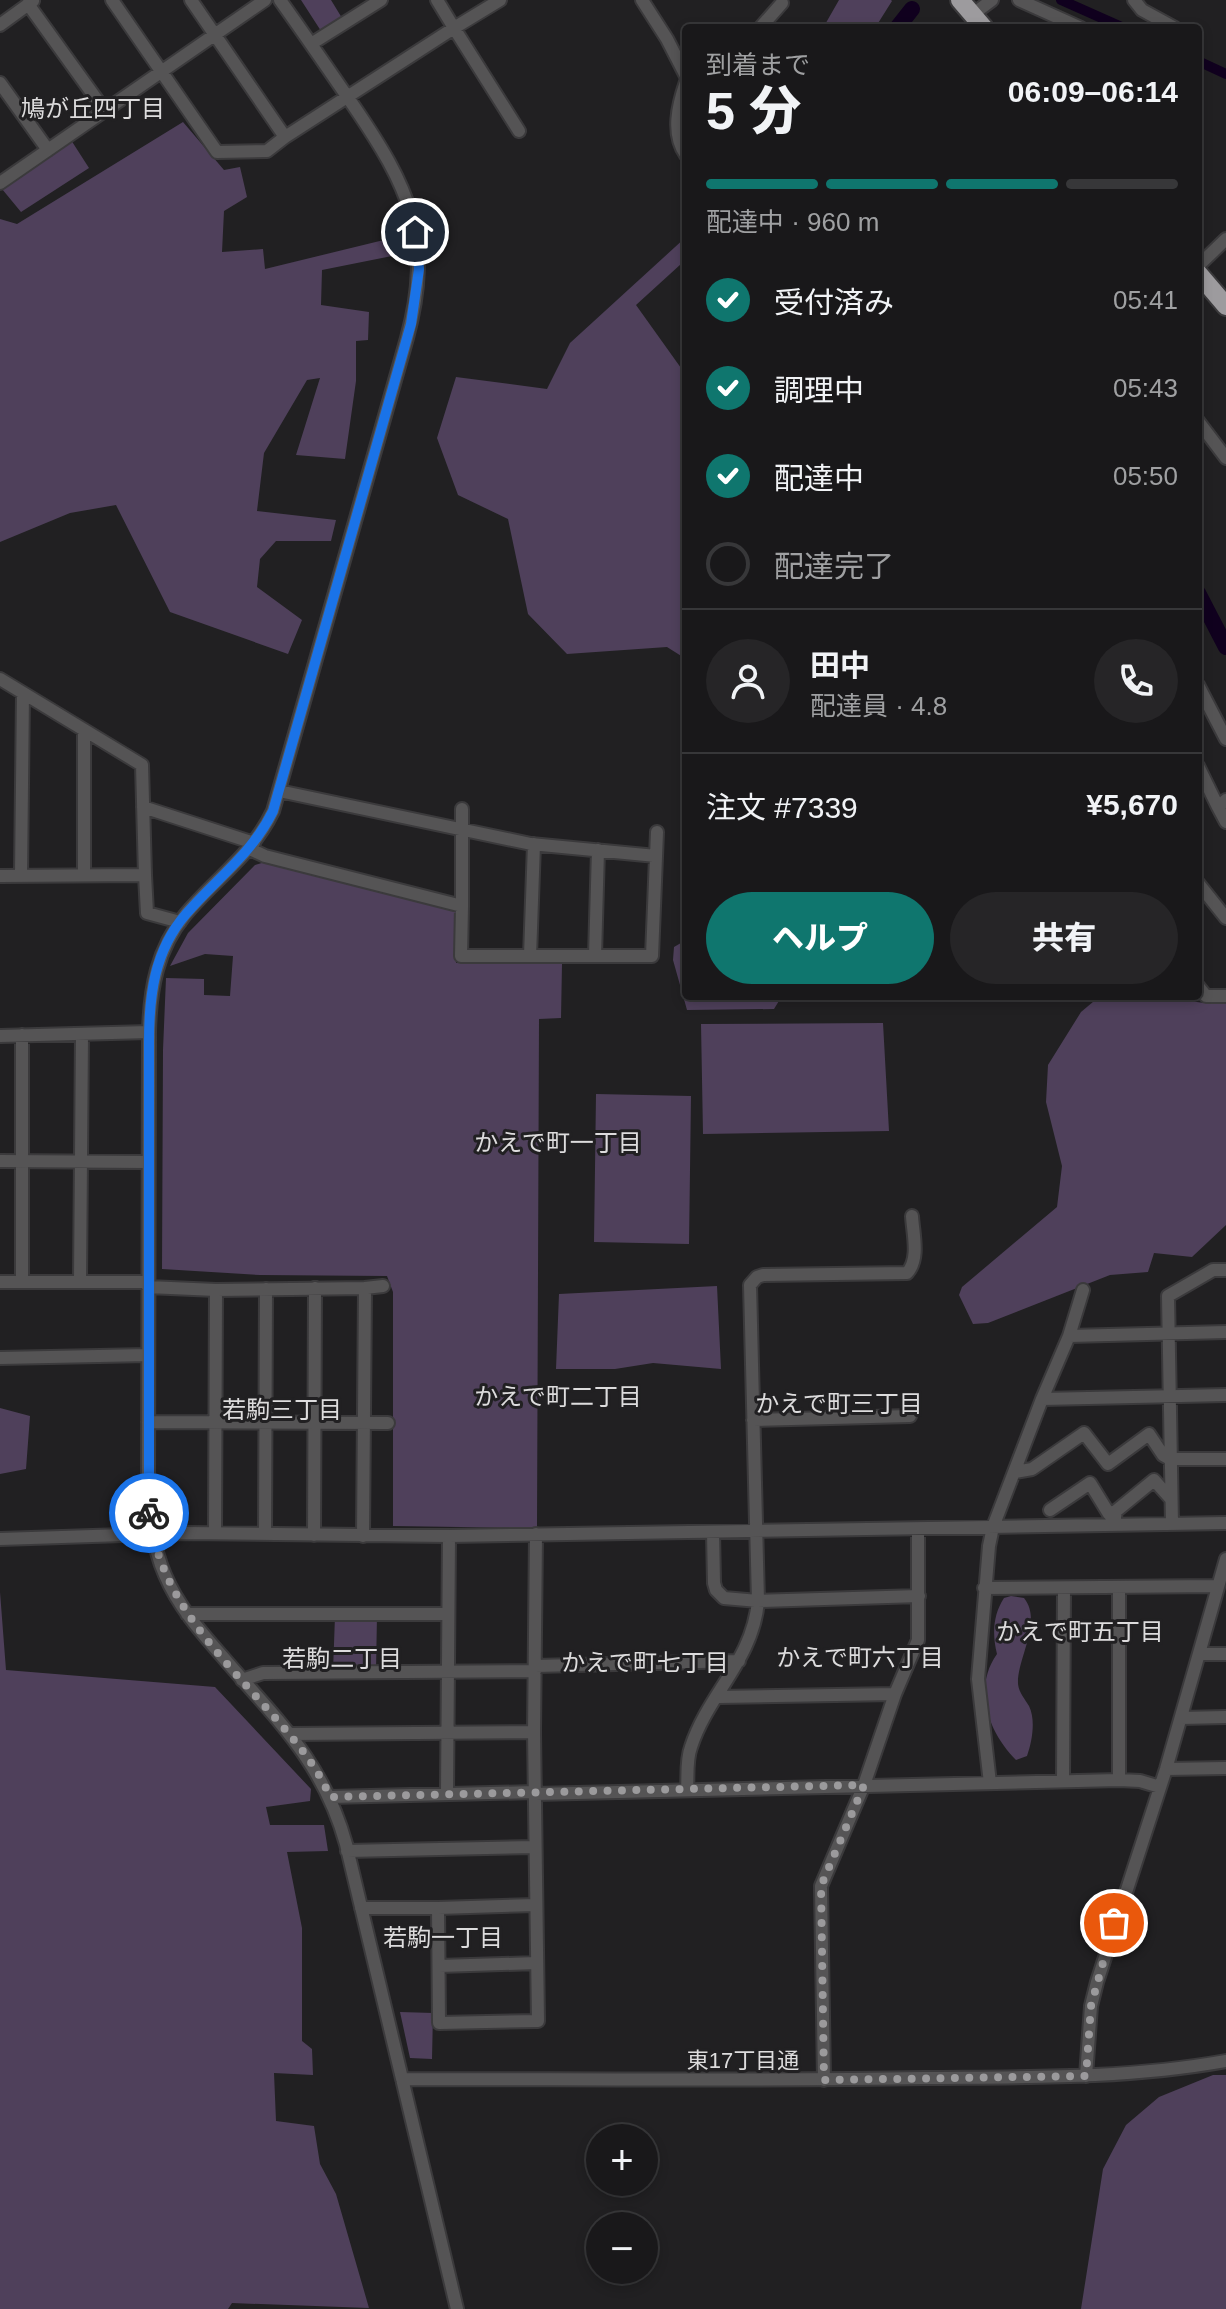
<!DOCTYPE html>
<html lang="ja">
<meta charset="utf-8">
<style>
body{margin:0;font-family:Helvetica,"Noto Sans JP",sans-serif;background:#262527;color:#f1f3f6;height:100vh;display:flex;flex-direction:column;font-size:30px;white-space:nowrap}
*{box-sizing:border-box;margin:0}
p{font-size:26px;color:#9fa0a2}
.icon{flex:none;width:44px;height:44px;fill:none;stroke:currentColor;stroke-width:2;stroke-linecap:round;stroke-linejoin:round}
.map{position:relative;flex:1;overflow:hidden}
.drawer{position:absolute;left:682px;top:24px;width:520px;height:976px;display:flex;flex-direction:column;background:#19181a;border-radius:8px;box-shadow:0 4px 12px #0003,0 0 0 2px #373739}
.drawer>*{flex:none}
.fabs{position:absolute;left:586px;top:2124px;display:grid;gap:16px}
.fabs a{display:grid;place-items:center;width:72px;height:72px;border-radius:50%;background:#19181a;box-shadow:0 4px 12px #0003,0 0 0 2px #373739;font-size:40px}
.pin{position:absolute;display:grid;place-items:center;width:68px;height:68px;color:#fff;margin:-34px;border:4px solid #fff;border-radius:50%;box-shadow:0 2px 8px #0007}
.courier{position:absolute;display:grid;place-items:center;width:80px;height:80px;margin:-40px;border:6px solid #1a73e8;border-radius:50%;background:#fff;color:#222;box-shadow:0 2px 10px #0007}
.overview em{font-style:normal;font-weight:800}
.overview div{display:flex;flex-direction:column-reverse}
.overview{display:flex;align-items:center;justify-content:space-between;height:136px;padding:0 24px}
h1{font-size:52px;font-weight:800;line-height:60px}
.bar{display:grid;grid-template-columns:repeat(4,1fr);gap:12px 8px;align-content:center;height:96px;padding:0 24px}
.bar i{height:10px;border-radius:6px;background:#373739}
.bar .selected{background:#0f766e}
.bar p{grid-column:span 4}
.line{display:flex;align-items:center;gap:20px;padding:0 24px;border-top:2px solid #373739}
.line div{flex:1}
.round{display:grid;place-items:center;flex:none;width:84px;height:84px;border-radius:42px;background:#262527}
ol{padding:0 24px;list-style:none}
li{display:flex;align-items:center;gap:24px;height:88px}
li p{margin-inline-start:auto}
li .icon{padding:8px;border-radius:50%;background:#0f766e;color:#fff;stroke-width:4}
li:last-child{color:#9fa0a2}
li i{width:44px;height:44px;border:4px solid #373739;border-radius:50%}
.button{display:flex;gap:16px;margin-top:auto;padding:16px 24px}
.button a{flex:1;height:92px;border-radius:48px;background:#0f766e;color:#fff;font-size:32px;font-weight:800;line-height:92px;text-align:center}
.button a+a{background:#262527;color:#f1f3f6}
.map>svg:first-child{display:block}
</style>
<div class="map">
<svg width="1226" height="2309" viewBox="0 0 1226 2309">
<rect width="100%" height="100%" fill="#212022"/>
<path fill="#4f405b" d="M 301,0 L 331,0 L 342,18 L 321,31 Z
M 839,0 L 891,0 L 892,1 L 875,28 L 823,28 Z
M 183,122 L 224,170 L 240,167 L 247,197 L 224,211 L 222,252 L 263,249 L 265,269 L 392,238 L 397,255 L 322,270 L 321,305 L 369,312 L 368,340 L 356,341 L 356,381 L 345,459 L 296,455 L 320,378 L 307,380 L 264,453 L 257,511 L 336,520 L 331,541 L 276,541 L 260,559 L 257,587 L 302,620 L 288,654 L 170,612 L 116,505 L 70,513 L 0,542 L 0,219 L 17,224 Z
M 71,140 L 89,168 L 21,212 L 2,189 Z
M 686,237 L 686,270 L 681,264 L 636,305 L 686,375 L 686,659 L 667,647 L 567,654 L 528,614 L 508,519 L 458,495 L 437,438 L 456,377 L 547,389 L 570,343 Z
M 265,862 L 398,897 L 457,909 L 456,963 L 562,964 L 561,1018 L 539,1019 L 537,1528 L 393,1526 L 393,1292 L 387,1276 L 260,1275 L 162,1269 L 163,1050 L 166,978 L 204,979 L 204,995 L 230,996 L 233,956 L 205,954 L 170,966 L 188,933 L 255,865 Z
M 686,940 L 686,996 L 782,996 L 774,1009 L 687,1010 L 673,960 L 674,947 Z
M 1100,996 L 1155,996 L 1204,1003 L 1226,1002 L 1226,1225 L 1192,1257 L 1154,1253 L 1148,1272 L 1110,1275 L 988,1323 L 973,1324 L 959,1295 L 962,1287 L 1057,1207 L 1062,1166 L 1046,1102 L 1048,1065 L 1081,1012 Z
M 883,1023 L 889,1131 L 703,1134 L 701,1024 Z
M 596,1094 L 691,1096 L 689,1244 L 594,1242 Z
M 717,1286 L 721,1369 L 653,1363 L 615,1369 L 556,1369 L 559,1294 Z
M 0,1408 L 30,1416 L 26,1469 L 0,1474 Z
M 0,1592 L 6,1670 L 215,1687 L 311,1789 L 310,1801 L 266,1807 L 270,1825 L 324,1825 L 328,1851 L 287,1852 L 302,1928 L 302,2041 L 312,2049 L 313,2075 L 274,2073 L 276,2121 L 314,2126 L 320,2164 L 336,2194 L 369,2308 L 232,2303 L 228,2309 L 0,2309 Z
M 1011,1596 L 1024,1598 C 1043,1622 1017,1658 1018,1684 C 1019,1693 1025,1699 1029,1706 C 1036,1720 1032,1742 1027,1756 L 1016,1760 C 989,1733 972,1689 997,1654 C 992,1634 993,1615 1004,1598 Z
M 377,1615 L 376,1671 L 333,1671 L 335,1616 Z
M 400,2012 L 433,2013 L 432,2059 L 410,2058 Z
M 1213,2075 L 1226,2075 L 1226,2309 L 1081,2309 L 1103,2169 L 1126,2125 L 1159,2097 Z"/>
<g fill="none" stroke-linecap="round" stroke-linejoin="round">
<path stroke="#10001e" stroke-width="10" d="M 1061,0 L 1124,28
M 1198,61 L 1226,74"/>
<path stroke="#10001e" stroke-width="16" d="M 897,28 L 912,9
M 1198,593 L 1226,647"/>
<g stroke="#3b3a3c" stroke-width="16">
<path id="minor" d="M 112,0 L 217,152 L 267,151 L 285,137
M 191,0 L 285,137 L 454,28 L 519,131
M 280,0 C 305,35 329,70 353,105 C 409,187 434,238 407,338 L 273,811 C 252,855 215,879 185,915 C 157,949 150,989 149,1032 L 148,1503 C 151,1528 155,1553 165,1575 C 178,1606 200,1631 222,1656 C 276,1719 323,1761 346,1844 L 457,2309
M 437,0 L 454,28 L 500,0
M 642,0 L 667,39 L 686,76
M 1019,0 L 1081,28
M 1134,0 L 1142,10 L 1175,28
M 28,4 L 105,111
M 972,15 L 992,0
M 0,25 L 33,1
M 760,28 L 782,3
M 311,44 L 381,0
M 686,82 C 678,105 671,134 686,155
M 0,83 L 48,150
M 0,183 L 265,0
M 1198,266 L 1226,239
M 1198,421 L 1226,458
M 0,679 L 142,765 L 145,875
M 1198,685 L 1226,739
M 1198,766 L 1218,807
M 279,791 L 531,844 L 656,856
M 1226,800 L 1218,807 L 1226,822
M 143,807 L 254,843
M 462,809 L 462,906
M 250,849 L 265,856 L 462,906 L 461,956 L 652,956 L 657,832
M 84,875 L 84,730
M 0,876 L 145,875 L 147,913 L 180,922
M 21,876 L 23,693
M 1198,883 L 1226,918
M 530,956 L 534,844
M 595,956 L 598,850
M 1198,986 L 1206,996 L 1226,996
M 0,1036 L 149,1032
M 0,1161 L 148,1162
M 22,1281 L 22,1035
M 80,1281 L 82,1034
M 0,1282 L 148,1282
M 148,1287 L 216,1290 L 365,1288 L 363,1536
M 365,1288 L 383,1286
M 1226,1332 L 1069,1336 L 1042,1399 L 1226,1395
M 1069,1336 L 1083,1290
M 0,1358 L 148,1355
M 753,1420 L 910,1416
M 148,1422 L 388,1423
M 1015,1472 L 1032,1469 L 1084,1433 L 1108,1464 L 1149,1434 L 1163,1455 L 1170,1459 L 1226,1459
M 1050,1510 L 1090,1483 L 1109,1514 L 1116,1511
M 1115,1517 L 1116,1511 L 1154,1480 L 1171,1499
M 1172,1524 L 1168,1296 L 1213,1270 L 1226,1270
M 713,1532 L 714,1583 L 716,1590 L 724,1598 L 758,1601 L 919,1596
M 215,1533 L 216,1290
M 265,1534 L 266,1289
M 314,1535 L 315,1288
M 0,1539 L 185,1533 L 449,1536 L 1226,1523
M 984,1588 L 1218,1586
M 1119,1588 L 1119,1780
M 187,1614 L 448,1614
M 1199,1654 L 1226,1654
M 535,1666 L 739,1661
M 242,1680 L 263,1673 L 535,1671
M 718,1697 L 895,1694
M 1181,1718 L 1226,1717
M 290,1734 L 534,1732
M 1166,1769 L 1226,1768
M 1063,1781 L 1064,1588
M 990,1783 L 978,1679 L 989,1546 L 993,1527 L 1042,1399
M 687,1790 C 688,1776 686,1760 691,1747 C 708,1694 753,1660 758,1601 L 750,1285 L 757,1277 L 763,1275 L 907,1273 C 920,1259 913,1234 912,1216
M 447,1793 L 449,1536
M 535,1794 L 1119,1780 L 1140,1781 L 1160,1787
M 330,1797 L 535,1792
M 347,1851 L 535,1847
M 361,1908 L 438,1908 L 439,2023 L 538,2021 L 534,1732 L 536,1534
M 438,1908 L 536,1905
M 439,1966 L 537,1963
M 1086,2076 L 1091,2006 L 1097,1982 L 1166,1769 L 1226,1559
M 402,2079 C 576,2079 750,2081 924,2078 C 1025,2077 1126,2079 1226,2061
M 824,2080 L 821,1886 L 864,1785 L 895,1694 L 918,1640 L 918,1529"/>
</g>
<g stroke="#3b3a3c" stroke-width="22">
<path id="highway" d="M 960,0 L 984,28
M 1198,273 L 1226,306"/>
</g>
<use href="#minor" stroke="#555455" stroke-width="12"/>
<use href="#highway" stroke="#9d9b9e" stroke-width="18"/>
</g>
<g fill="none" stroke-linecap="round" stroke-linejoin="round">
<path stroke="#9b9a9c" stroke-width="8" stroke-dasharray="0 14.4" d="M 149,1513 C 160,1601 222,1657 277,1720 C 298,1744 318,1768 330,1797 L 864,1785 L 821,1886 L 824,2080 L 1086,2076 L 1091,2006 L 1114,1923"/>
<path stroke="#1a73e8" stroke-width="10" d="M 149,1513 L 149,1042 C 149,996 154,951 186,914 C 216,879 252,854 273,811 L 411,324 L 419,269 L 415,232"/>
</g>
<g text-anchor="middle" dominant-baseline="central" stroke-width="6" stroke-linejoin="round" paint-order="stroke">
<g font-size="22" fill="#dddcdd" stroke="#212022">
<text x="743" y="2060">東17丁目通</text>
</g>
<g font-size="24" fill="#dddcdd" stroke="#212022">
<text x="93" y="108">鳩が丘四丁目</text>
<text x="558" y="1142">かえで町一丁目</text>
<text x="558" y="1396">かえで町二丁目</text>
<text x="839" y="1403">かえで町三丁目</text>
<text x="282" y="1409">若駒三丁目</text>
<text x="1080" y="1631">かえで町五丁目</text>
<text x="860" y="1657">かえで町六丁目</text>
<text x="342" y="1658">若駒二丁目</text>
<text x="645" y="1662">かえで町七丁目</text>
<text x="443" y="1937">若駒一丁目</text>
</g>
</g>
</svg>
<div class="fabs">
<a>+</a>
<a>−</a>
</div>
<div class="pin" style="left:1114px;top:1923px;background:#ea580c"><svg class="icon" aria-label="bag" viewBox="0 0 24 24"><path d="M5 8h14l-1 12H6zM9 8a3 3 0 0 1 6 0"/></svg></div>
<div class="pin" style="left:415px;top:232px;background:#1f2937"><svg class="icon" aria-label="home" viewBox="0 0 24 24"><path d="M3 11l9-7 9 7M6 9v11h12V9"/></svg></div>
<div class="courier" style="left:149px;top:1513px"><svg class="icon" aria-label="bike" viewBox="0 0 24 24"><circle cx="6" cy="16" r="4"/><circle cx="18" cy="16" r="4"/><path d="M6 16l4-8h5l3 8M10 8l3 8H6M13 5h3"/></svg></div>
<section class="drawer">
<div class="overview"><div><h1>5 分</h1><p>到着まで</p></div><em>06:09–06:14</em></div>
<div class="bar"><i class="selected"></i><i class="selected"></i><i class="selected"></i><i></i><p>配達中 · 960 m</p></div>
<ol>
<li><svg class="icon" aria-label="check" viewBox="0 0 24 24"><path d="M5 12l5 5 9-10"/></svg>受付済み<p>05:41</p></li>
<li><svg class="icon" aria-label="check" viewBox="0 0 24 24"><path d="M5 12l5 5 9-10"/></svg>調理中<p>05:43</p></li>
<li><svg class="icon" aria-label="check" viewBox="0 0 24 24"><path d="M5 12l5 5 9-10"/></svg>配達中<p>05:50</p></li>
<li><i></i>配達完了</li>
</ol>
<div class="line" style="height:144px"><a class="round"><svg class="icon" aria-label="person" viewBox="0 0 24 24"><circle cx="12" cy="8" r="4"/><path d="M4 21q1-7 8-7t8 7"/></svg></a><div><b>田中</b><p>配達員 · 4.8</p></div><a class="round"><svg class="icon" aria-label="phone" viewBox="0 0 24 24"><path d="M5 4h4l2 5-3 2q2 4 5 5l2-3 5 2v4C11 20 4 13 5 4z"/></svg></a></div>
<div class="line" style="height:104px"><div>注文 #7339</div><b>¥5,670</b></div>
<div class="button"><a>ヘルプ</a><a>共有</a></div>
</section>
</div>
